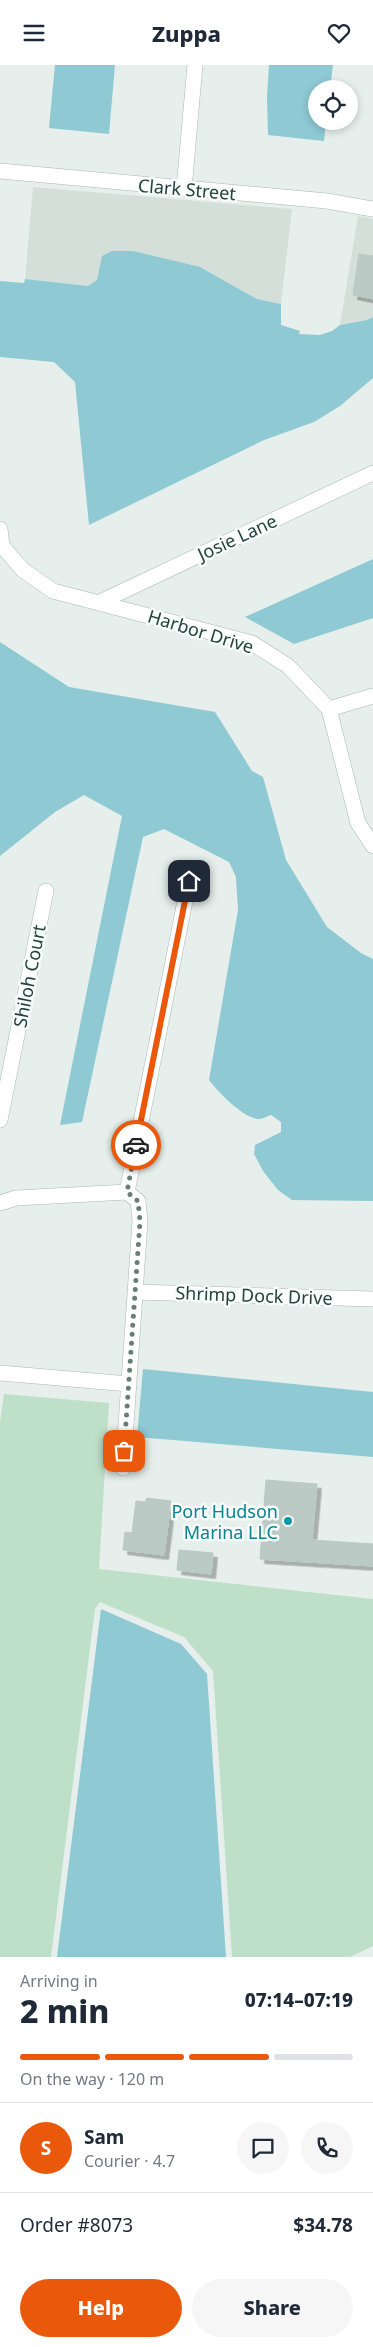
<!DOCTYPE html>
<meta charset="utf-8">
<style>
body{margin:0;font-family:"Noto Sans",sans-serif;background:#f6f6f7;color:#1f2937;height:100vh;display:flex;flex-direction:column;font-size:19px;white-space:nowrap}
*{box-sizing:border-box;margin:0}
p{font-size:16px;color:#747a83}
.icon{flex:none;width:28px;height:28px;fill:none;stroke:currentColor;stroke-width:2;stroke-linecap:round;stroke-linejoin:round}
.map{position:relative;height:1892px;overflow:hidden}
.panel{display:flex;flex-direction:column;background:#fff;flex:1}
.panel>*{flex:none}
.controls{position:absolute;left:308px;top:15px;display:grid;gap:10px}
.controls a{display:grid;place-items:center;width:50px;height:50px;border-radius:50%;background:#fff;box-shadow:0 2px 8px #0003;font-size:25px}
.pin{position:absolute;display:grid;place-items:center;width:42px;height:42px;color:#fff;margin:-21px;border-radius:10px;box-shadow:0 2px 8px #0006}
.courier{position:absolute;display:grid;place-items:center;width:50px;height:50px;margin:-25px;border:4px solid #ea580c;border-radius:50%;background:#fff;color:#222;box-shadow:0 1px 6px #0007}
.summary em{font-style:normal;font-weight:800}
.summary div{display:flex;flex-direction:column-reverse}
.summary{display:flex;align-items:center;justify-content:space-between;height:85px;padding:0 20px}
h1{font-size:32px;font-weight:800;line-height:38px}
.bar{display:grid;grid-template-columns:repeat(4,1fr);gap:8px 5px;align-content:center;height:60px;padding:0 20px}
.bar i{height:6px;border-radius:4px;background:#e0e1e3}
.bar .active{background:#ea580c}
.bar p{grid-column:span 4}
.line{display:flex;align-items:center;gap:12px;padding:0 20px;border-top:1px solid #e0e1e3}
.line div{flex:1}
.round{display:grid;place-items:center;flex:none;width:52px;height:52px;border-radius:26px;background:#f6f6f7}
.action{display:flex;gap:10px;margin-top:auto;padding:10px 20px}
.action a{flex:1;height:58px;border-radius:30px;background:#ea580c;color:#fff;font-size:20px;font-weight:800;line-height:58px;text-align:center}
.action a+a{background:#f6f6f7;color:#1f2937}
header{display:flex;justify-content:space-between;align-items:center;height:65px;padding:0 20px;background:#fff;font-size:22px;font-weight:800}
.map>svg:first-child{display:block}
</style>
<header><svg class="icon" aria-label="menu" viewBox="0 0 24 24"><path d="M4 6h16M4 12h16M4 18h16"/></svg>Zuppa<svg class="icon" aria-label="heart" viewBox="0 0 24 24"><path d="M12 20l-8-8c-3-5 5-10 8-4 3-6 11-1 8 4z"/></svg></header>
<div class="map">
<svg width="373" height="1892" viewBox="0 0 373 1892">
<defs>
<filter id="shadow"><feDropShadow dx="4.5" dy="4.5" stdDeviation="0" flood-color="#0004"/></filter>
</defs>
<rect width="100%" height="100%" fill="#e6efeb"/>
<path fill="#d4dfda" d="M 33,122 L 292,144 L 281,239 L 257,234 L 200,202 L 97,215 L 88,221 L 25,214 Z
M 358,151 L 373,154 L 373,252 L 367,255 L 340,260 Z"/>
<path fill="#bfe0c8" d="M 4,1329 L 109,1338 L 99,1504 L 373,1534 L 373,1881 L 350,1892 L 232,1892 L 213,1606 L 184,1572 L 100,1537 L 95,1544 L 51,1892 L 0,1892 L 0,1357 Z"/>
<path fill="#8ec9d4" d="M 55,0 L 115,0 L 109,69 L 49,63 Z
M 269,0 L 333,0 L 330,24 L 316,24 L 316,56 L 326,56 L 324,76 L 268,70 L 267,32 Z
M 112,186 L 133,186 L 200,202 L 257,234 L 281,239 L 281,260 L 300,266 L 299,269 L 320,270 L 332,266 L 340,260 L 367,255 L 373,252 L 373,313 L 340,341 L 314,357 L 264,375 L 89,460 L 75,317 L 54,297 L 0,292 L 0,216 L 24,218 L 25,214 L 88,221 L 97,215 L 102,191 Z
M 373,494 L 373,553 L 294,579 L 245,552 Z
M 0,577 L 69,622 L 215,647 L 252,706 L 263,712 L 286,795 L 327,862 L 361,888 L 373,894 L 373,1136 L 292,1135 L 278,1125 L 263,1106 L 254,1089 L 255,1080 L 281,1067 L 281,1057 L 271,1050 C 267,1051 263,1054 259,1054 C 244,1054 218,1027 209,1015 L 238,845 L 236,812 L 229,797 L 164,764 L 143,772 L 82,1057 L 60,1060 L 122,751 L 84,730 L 55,747 L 0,791 Z
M 143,1304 L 373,1327 L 373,1392 L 137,1372 Z
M 101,1544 L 181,1579 L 207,1609 L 226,1892 L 57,1892 Z"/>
<path fill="#bbcac4" stroke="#b8c9c2" filter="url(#shadow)" d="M 359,189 L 373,191 L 373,234 L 353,230 Z
M 266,1415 L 317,1419 L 312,1475 L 373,1479 L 373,1501 L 260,1494 Z
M 147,1433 L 171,1436 L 164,1490 L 123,1485 L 125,1467 L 132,1468 L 136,1436 L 145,1437 Z
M 179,1485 L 213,1488 L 211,1509 L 177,1505 Z"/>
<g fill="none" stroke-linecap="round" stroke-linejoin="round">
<g stroke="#a8b8b2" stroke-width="16">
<path id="minor" d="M 184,124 L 195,0
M 0,464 L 2,481 L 23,505 L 53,526 L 252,578 L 288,601 L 329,644 L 358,758 L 373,781
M 100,537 L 373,408
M 329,644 L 373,631
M 0,1055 L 46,826
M 127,1127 L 189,816
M 0,1138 L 16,1133 L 127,1127
M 135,1227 L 373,1234
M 123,1403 L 140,1156 L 138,1136 L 127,1127"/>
</g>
<g stroke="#a8b8b2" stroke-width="16">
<path id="tertiary" d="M 0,106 L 327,136 L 373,144
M 0,1308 L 129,1319"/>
</g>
<use href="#minor" stroke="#fff" stroke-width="15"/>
<use href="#tertiary" stroke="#fff" stroke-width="15"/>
</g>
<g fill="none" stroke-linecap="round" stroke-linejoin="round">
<path stroke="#687f78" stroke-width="5" stroke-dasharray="0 9" d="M 124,1386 L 140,1156 L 138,1136 L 127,1127 L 136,1080"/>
<path stroke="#ea580c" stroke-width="6" d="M 136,1080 L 189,816"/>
</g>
<circle fill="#0f9aa8" stroke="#f7fbf9" stroke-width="2" cx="288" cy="1456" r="5"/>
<g text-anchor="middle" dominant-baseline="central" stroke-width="5" stroke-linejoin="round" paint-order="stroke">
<g font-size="18" fill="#24423a" stroke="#f7fbf9">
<text transform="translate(187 124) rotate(5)">Clark Street</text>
<text transform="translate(237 472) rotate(-25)">Josie Lane</text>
<text transform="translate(201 566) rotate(17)">Harbor Drive</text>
<text transform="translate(29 911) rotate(-79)">Shiloh Court</text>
<text transform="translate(254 1230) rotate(2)">Shrimp Dock Drive</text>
</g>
<g font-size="18" fill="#0d838f" stroke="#f7fbf9" text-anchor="end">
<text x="278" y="1446">Port Hudson<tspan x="278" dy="21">Marina LLC</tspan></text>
</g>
</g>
</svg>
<div class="controls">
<a><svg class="icon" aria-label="locate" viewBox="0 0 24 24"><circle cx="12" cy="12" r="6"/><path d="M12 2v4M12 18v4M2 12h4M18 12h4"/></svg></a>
</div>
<div class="pin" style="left:124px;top:1386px;background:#ea580c"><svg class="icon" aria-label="bag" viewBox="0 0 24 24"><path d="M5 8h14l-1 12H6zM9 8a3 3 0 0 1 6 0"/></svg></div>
<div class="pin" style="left:189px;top:816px;background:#1f2937"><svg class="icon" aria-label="home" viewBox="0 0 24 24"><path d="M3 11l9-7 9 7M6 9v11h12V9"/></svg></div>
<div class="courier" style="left:136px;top:1080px"><svg class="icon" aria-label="car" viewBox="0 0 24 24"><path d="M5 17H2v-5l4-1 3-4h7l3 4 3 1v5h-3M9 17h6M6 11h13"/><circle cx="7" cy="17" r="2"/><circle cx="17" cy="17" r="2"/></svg></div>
</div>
<section class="panel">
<div class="summary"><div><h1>2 min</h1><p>Arriving in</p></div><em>07:14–07:19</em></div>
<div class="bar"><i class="active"></i><i class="active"></i><i class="active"></i><i></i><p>On the way · 120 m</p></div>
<div class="line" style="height:90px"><b class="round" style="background:#ea580c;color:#fff">S</b><div><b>Sam</b><p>Courier · 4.7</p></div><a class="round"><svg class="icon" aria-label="chat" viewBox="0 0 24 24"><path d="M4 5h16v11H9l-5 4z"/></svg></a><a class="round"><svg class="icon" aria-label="phone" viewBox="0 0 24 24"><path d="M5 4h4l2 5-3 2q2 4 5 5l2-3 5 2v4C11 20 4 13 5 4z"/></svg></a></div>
<div class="line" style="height:65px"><div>Order #8073</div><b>$34.78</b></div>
<div class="action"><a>Help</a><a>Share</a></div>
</section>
